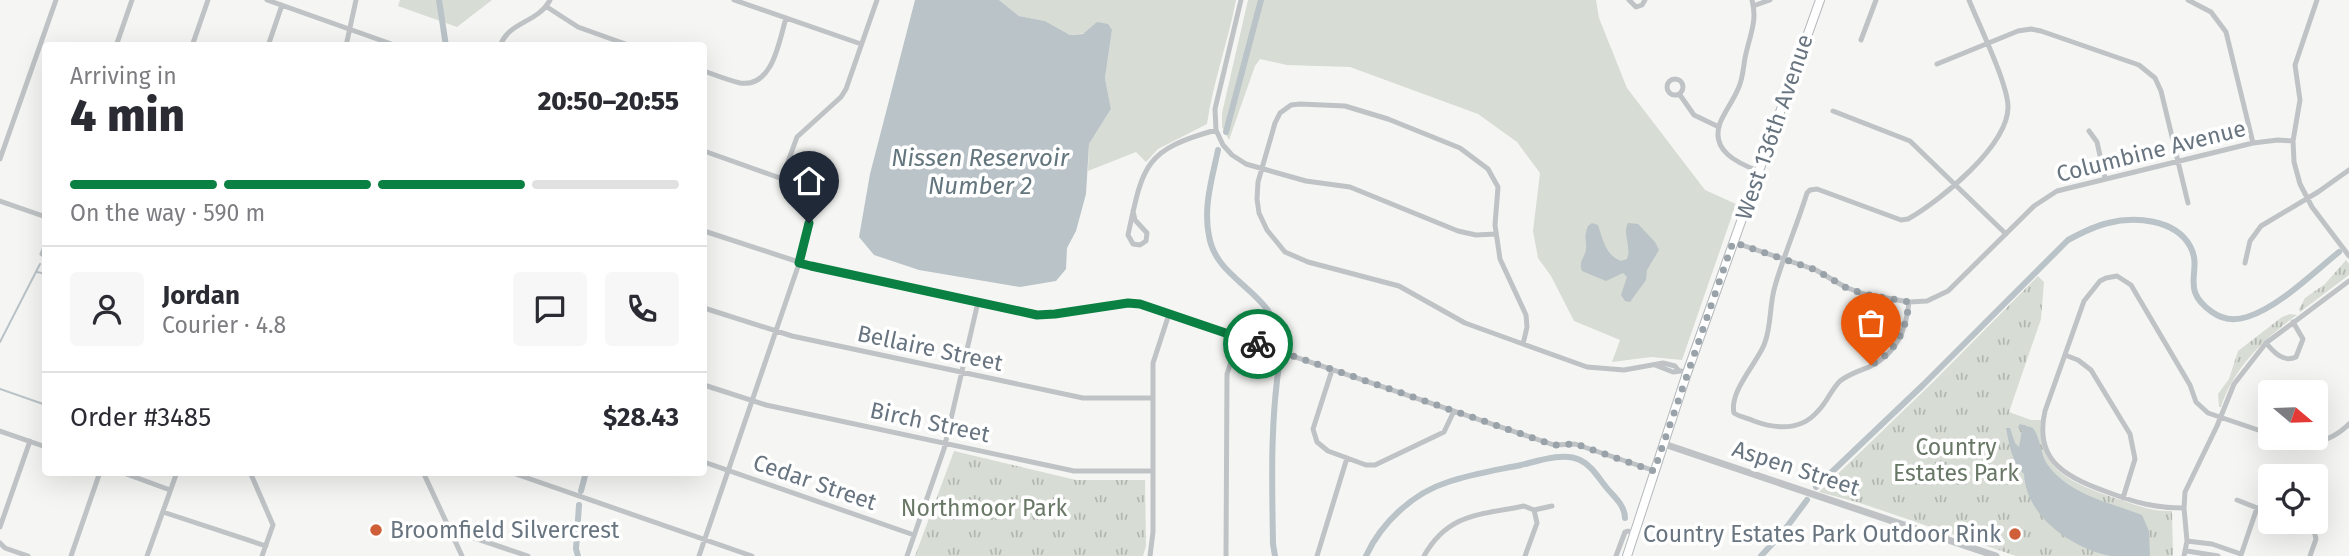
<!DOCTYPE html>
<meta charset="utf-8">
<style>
body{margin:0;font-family:"Fira Sans",sans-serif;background:#f7f7f7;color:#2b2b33;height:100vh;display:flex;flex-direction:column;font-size:26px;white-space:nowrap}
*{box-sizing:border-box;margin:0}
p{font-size:23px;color:#7c7c81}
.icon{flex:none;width:38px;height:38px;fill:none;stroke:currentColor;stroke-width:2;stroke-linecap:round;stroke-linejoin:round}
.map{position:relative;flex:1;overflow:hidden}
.sheet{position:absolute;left:42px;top:42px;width:665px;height:434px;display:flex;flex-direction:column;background:#fff;border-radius:7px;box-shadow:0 7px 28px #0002}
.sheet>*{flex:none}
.needle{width:46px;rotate:109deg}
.buttons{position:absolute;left:2258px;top:380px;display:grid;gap:14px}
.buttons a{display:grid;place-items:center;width:70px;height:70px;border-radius:7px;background:#fff;box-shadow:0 7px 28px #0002;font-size:35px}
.pin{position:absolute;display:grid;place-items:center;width:60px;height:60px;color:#fff;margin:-72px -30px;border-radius:50% 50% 50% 0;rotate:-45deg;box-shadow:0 0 7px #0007}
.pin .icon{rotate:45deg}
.courier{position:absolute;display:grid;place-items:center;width:70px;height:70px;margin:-35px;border:5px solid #0b8043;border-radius:50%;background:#fff;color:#222;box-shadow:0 2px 9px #0007}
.overview em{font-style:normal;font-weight:800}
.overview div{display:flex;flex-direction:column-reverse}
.overview{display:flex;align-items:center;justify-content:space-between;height:119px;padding:0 28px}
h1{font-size:46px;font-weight:800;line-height:52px}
.bar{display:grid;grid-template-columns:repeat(4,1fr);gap:10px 7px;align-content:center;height:84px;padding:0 28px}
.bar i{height:9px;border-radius:5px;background:#e1e1e2}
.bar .active{background:#0b8043}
.bar p{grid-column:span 4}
.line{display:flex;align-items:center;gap:18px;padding:0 28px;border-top:2px solid #e1e1e2}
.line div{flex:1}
.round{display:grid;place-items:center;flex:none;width:74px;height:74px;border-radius:7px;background:#f7f7f7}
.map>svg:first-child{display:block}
</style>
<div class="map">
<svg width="2349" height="556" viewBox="0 0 2349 556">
<defs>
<pattern id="park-tufts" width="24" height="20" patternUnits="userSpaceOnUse" patternTransform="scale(1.75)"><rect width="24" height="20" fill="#d7dcd4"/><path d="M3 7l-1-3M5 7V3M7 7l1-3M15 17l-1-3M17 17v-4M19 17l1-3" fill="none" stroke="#b2b7b1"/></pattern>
</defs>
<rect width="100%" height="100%" fill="#f5f6f3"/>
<path fill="#d7dcd4" d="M 400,0 L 492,0 L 457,27 L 398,6 Z
M 999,0 L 1236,0 C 1228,42 1213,82 1207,124 L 1158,149 L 1146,162 L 1136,152 L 1088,171 L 1089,144 L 1111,109 L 1105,78 L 1112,30 L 1070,35 L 1045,21 L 1019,16 Z
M 1248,0 L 1596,0 L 1599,18 L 1627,88 L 1705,190 L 1736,204 L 1682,360 L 1651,357 L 1612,362 L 1620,340 L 1574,321 L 1551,276 L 1538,258 L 1533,231 L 1540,173 L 1517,142 L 1478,114 L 1350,67 L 1287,65 L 1260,59 L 1255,66 L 1229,140 L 1222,127 L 1222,113 Z"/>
<path fill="url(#park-tufts)" d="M 2346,260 L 2349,264 L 2349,275 L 2300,312 L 2299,309 L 2305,298 L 2325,284 Z
M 2038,276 L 2044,282 L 2041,319 L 2009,412 L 2031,420 L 2041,420 C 2036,472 2077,485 2118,499 C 2136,505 2152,512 2172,511 L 2173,556 L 2016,556 L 1860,503 L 1819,492 L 1932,383 Z
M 2290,314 L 2297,315 C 2264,339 2234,367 2221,407 L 2219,407 L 2218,394 L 2229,379 L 2238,351 L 2282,317 Z
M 954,451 L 1076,480 L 1145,480 L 1146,546 L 1143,556 L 915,556 Z"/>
<path fill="#bac3c8" d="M 915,0 L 999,0 L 1019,16 L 1045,21 L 1070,35 L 1083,34 L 1097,22 L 1108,24 L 1112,30 L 1105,78 L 1111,109 L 1089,144 L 1086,194 L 1076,231 L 1067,248 L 1066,269 L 1056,281 L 1020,287 L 919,270 L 874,255 L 859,237 L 870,174 Z
M 1592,223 L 1598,225 C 1603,239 1605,255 1621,261 L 1627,259 C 1632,247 1622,234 1628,223 L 1638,224 L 1655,242 L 1659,250 L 1647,270 L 1646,280 L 1630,302 L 1625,301 L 1621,295 L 1627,277 L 1623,273 L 1606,281 L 1582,271 C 1578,261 1585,258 1586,249 C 1587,239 1583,239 1588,226 Z
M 2020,424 L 2033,428 C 2041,439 2040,453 2047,464 C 2069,495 2109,502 2142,515 L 2149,531 L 2150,556 C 2138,556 2123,556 2111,556 C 2073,549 2026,517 2024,474 C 2012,463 2009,444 2006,428 L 2010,428 L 2015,443 L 2019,447 L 2022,430 L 2018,427 Z"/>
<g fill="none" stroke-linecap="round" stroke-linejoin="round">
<path stroke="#bac3c8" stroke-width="2" d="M 37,272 L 46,274
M 0,342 L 40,264
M 0,389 L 46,405"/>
<path stroke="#bac3c8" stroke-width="6" d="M 439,0 L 446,46
M 1226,132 L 1261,0
M 1218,150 C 1212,179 1203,207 1209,236 C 1217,283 1274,289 1282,345
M 1816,487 L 1923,385 L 2068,240 C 2081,233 2094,226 2108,223 C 2134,216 2175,219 2190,246 C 2204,271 2178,288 2212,312 C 2223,320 2234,321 2247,317 C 2279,307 2313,273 2339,252
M 581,491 L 586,472
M 578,556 L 576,549 L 579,505
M 1275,556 L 1273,544 C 1272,482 1270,421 1280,359
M 1366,556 C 1381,523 1413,493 1448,482 C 1471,474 1497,470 1521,465 C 1538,461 1563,452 1580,460 C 1591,465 1598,477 1606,487 C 1613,496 1625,505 1625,518
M 1761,556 L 1783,532 L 1807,500"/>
<g stroke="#b4b8bc" stroke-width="10">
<path id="secondary" d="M 1627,556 L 1687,373 L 1820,0"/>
</g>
<path stroke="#bfc3c6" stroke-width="5" d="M 267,0 L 397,46
M 734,0 L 861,44
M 1241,0 L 1215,109 L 1216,130 L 1223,145 L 1232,155 L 1246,164 L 1306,181 L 1350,187 L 1458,231 L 1476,235 L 1496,234
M 1629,0 L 1636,7 L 1642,5 L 1645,0
M 1752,0 C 1758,21 1749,37 1745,58 C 1743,69 1743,79 1738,89 C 1733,101 1725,111 1720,123 C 1710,151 1738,163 1758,171
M 2188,0 L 2211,12 L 2226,32 L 2253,143
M 2317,0 L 2295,65 L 2300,100 L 2293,141 L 2294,162 L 2300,184 L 2312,207 L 2349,256
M 1753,6 L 1770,0
M 547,7 L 578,27 L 631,46
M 1861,40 L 1876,0
M 116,46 L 132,0
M 192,46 L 208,0
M 268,46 L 282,5
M 346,46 L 356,0
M 500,46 C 509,21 538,23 550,0
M 1937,64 L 2018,31 L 2031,29 L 2041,31 L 2139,65 L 2155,78 L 2161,91 L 2188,203
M 704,71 C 715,75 728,80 740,83 C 773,88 779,41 786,18
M1667 87a8 8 0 1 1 16 0a8 8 0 1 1-16 0Z
M 1680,95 L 1694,115 L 1719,127
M 1833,111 L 1910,141 L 2006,234
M 2089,131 L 2097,142 L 2105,178
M 0,159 L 56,0
M 782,178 L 797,137 L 841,97 L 846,89 L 877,0
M 0,201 L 46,217
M 1133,211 L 1135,220 L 1147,233 L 1146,241 L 1140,245 L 1133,244 L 1128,235 C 1143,165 1144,150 1216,130
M 704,231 L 811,266 L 1037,315 L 1055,315 L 1128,303 L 1140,304 L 1545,442 L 1554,445 L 1575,444 L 1655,471
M 1733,242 L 1816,270 L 1845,287 L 1864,294 L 1909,302 L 1927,301 L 1948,291 L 2034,206 L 2057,191 L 2253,143 L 2278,140 L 2293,141
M 42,254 L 46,245
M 2245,263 L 2250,241 L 2261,226 L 2318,192 L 2349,170
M 1909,302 C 1906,330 1897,354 1869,367 C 1859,371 1849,374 1840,381 C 1831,390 1827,402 1818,411 C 1801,431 1776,429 1754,421 C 1747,418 1740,417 1734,413 C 1729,392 1756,364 1764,345 C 1772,326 1769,305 1775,286 C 1784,255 1797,225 1807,193 L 1810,190 L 1817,189 L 1901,220 L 1908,219 C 1940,201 2009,145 2008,106 C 2007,82 1979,25 1969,0
M 704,308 L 792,336 L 1083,398 L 1153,398
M 2266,343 C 2274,352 2283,363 2296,357 L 2303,339 L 2293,322
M 1523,344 L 1527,327 L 1526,315 L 1500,259 L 1495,225 L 1498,187 L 1488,169 L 1460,148 L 1388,119 L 1345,106 L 1300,104 L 1291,105 L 1280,113 L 1275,123 L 1258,182 L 1257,199 L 1259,213 L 1267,230 L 1285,252 L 1308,262 L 1399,286 L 1465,323 L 1523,344 L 1587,367 L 1624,370 L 1663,363 L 1675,366 L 1679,371
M 2065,355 L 2078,360 L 2091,370 L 2130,434 L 2135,459 L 2123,498
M 1655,365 L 1673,372 L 1681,371
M 1332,370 L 1313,429 L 1317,442 L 1328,451 L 1366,465 L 1375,465 L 1444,432 L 1454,411
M 704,385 L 766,405 L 1074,471 L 1153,471
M 0,431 L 46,447
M 2279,438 C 2305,447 2329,444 2349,424
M 704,462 L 914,535
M 121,472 L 170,490
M 250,472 L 273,525 L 262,556
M 423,472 L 462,556
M 510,472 L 752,556
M 2237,500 L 2270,513
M 2184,508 C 2155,508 2137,503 2110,493 C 2069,478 2033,463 2045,411 L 2084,301 L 2100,281 L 2106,278 L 2117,276 L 2131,285 L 2190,385 L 2196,402 L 2208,413 L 2270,434
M 1534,510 L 1552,506
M 163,512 L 266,546
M 2295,522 L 2314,531 L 2316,539 L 2310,556
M 0,527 L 30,441
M 450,530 L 528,556
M 2187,541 L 2212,544 L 2241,554
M 0,543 L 5,548 L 28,556
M 2187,551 L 2218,556
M 2241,555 L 2257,508
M 71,556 L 100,472
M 147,556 L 177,472
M 699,556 L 793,281 C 800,261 816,219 810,198 C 807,190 801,186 794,183 L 704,151
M 907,556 L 944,449 L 978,302
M 1150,556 L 1153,532 L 1153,363 L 1169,314
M 1226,556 L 1227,374 L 1239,338
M 1317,556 L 1347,458
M 1424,556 C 1448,513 1480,515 1524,506 L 1534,510
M 1525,556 L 1537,523 L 1534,510
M 1616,556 L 1625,532 L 1628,531 L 1634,533
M 2184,556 L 2187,541 L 2184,508 L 2185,492 L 2217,426 L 2234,384 L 2266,343 L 2349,281"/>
<path stroke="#bfc3c6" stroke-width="7" d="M 1664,444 L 1996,556"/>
<use href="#secondary" stroke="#fff" stroke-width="8"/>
</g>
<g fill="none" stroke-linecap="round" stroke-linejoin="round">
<path stroke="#99a2a8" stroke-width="7" stroke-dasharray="0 12.6" d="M 1258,344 L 1545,442 L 1554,445 L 1576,444 L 1654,471 L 1733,242 L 1816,270 L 1845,287 L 1864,294 L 1909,302 C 1906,330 1897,351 1871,365"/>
<path stroke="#0b8043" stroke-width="9" d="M 809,223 L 799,263 L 811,266 L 1037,315 L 1055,314 L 1128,303 L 1140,304 L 1258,344"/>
</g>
<g fill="#cf5f39" stroke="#fff" stroke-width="2.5">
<circle cx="376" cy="530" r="7"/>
<circle cx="2015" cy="534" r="7"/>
</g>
<g text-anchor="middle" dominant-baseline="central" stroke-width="7" stroke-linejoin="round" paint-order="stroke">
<g font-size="23" fill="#687580" stroke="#fff">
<text transform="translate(1774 127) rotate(-71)">West 136th Avenue</text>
<text transform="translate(2151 151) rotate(-14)">Columbine Avenue</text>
<text transform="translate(930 348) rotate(12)">Bellaire Street</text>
<text transform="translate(930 422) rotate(12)">Birch Street</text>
<text transform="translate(1796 468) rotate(18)">Aspen Street</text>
<text transform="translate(815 482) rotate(19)">Cedar Street</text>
</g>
<g font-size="23" fill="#697866" stroke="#fff">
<text x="1956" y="447">Country<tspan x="1956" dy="26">Estates Park</tspan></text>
<text x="984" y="508">Northmoor Park</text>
</g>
<g font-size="23" fill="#687580" stroke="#fff" text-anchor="start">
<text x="390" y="530">Broomfield Silvercrest</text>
<text x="2001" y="534" text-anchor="end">Country Estates Park Outdoor Rink</text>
</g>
<g font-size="24" font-style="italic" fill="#63767d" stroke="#fff">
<text x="980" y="158">Nissen Reservoir<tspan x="980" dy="28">Number 2</tspan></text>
</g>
</g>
</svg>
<div class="buttons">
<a><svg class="needle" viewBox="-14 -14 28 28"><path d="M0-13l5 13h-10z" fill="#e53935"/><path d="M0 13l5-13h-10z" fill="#7c7c81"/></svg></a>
<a><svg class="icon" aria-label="locate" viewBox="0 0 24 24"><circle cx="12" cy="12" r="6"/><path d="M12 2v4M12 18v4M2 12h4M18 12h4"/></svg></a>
</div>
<div class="pin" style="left:1871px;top:365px;background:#ea580c"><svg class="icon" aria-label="bag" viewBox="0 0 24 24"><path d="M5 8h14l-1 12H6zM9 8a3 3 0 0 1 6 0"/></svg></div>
<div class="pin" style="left:809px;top:223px;background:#1f2937"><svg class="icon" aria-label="home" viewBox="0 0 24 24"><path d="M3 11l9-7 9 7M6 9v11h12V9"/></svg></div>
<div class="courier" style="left:1258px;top:344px"><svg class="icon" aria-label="bike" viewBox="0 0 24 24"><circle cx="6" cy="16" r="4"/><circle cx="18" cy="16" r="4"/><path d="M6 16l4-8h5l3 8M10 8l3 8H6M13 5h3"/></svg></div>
<section class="sheet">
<div class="overview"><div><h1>4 min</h1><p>Arriving in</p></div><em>20:50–20:55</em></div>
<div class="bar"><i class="active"></i><i class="active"></i><i class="active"></i><i></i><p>On the way · 590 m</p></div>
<div class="line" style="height:126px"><a class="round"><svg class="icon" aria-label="person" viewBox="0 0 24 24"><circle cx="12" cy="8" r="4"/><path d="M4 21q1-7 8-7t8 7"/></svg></a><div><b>Jordan</b><p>Courier · 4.8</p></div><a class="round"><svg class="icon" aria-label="chat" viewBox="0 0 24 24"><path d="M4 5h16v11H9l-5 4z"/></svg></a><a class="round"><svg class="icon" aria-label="phone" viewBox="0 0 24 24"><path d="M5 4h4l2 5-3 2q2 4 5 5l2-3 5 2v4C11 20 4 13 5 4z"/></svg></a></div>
<div class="line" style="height:91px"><div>Order #3485</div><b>$28.43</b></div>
</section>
</div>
